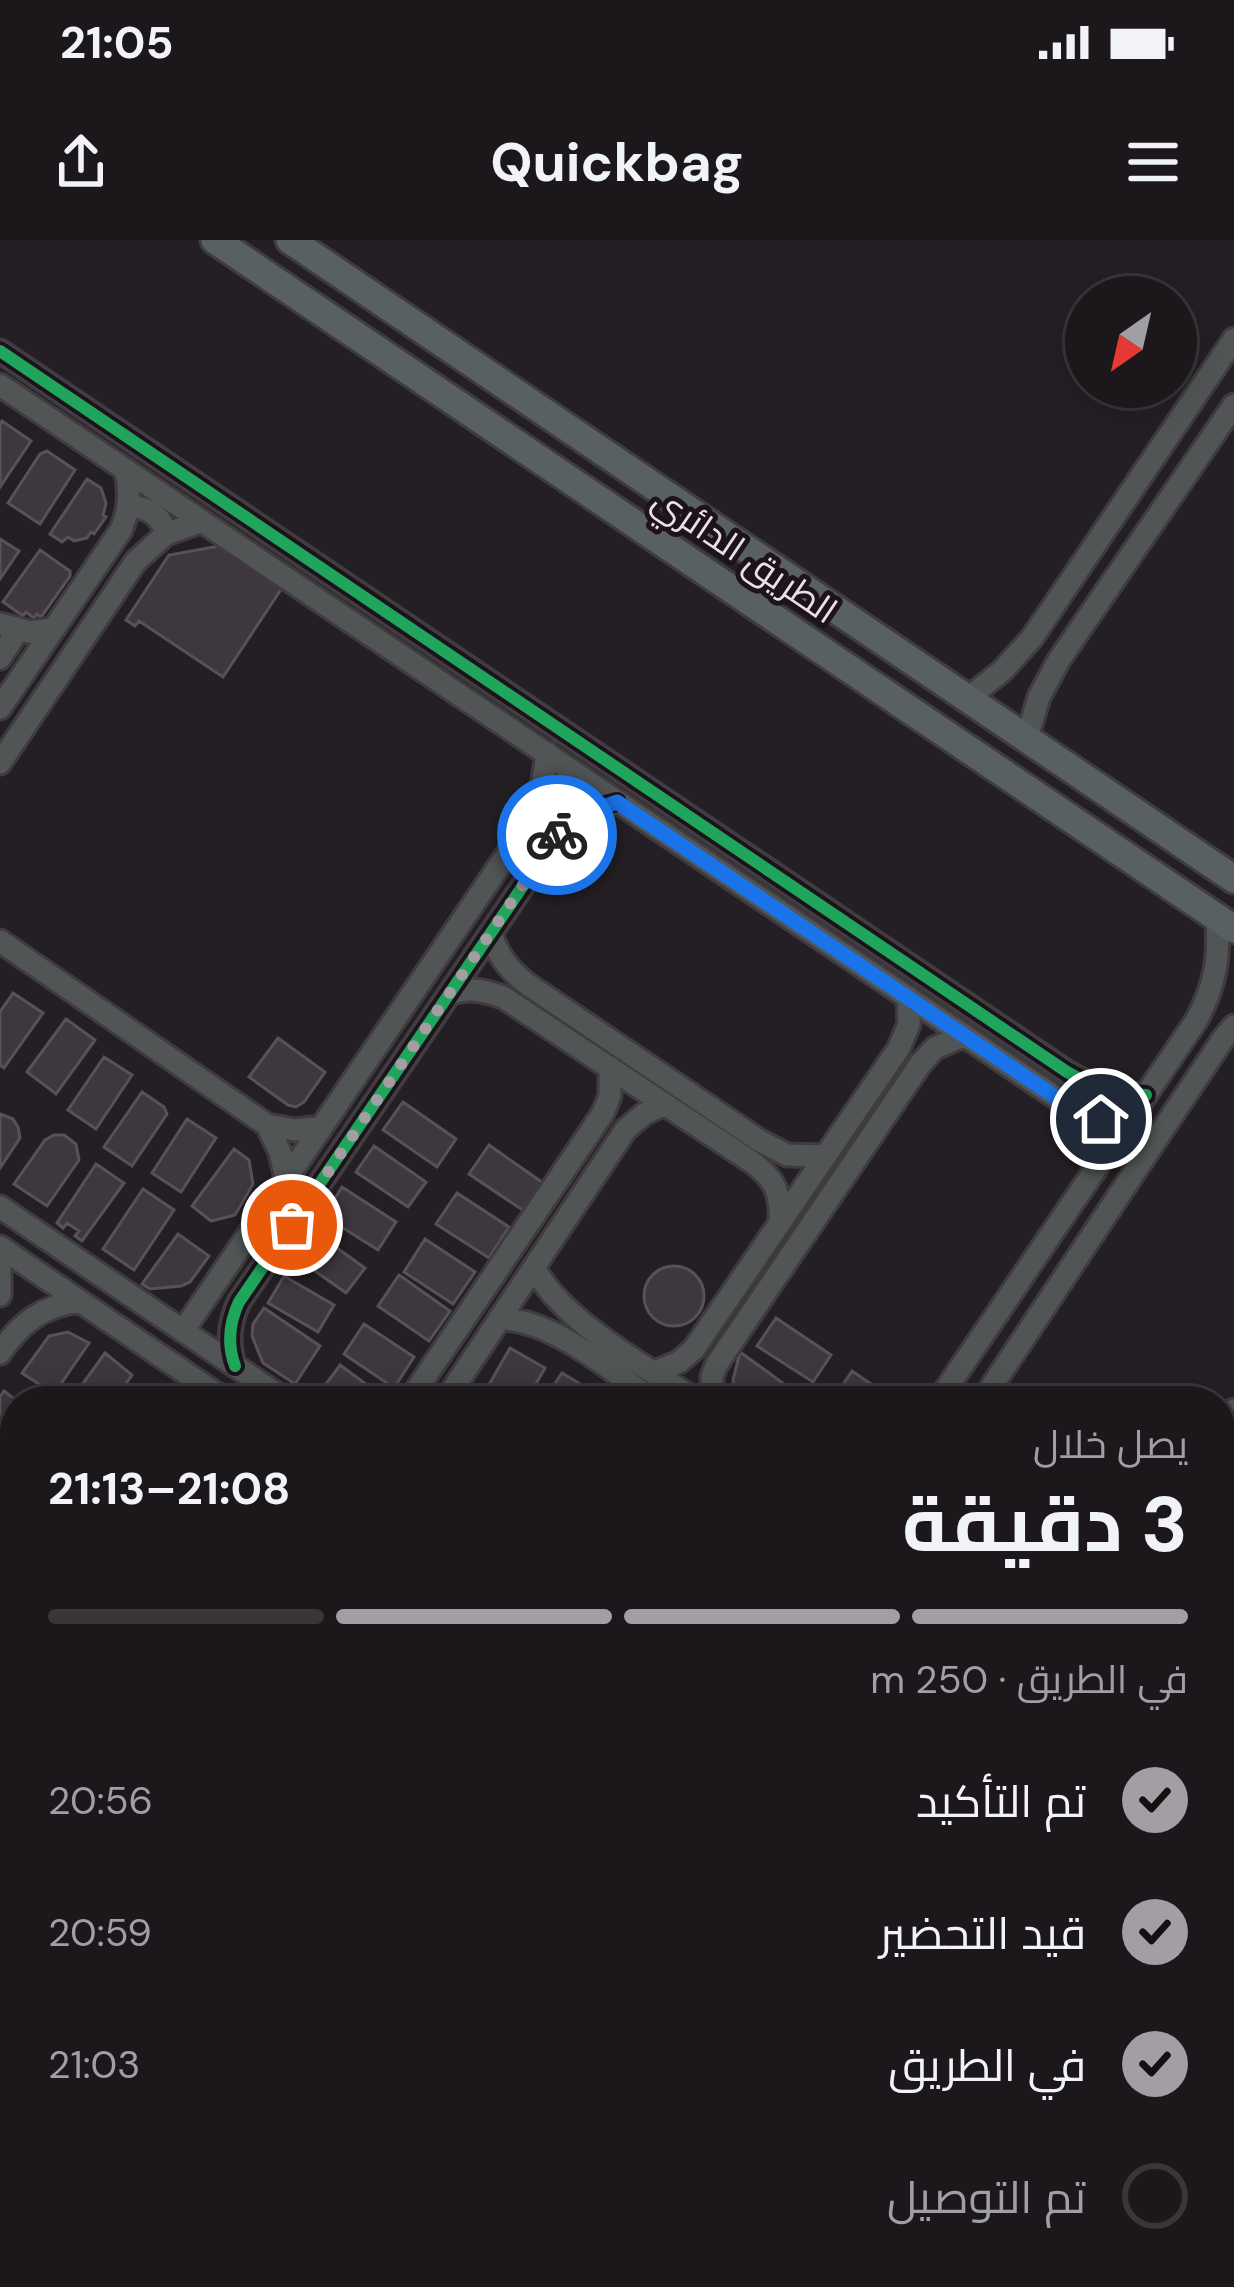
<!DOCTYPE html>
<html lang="ar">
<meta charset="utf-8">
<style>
body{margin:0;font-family:"DM Sans",Cairo,sans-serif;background:#282428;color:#f1f3f6;direction:rtl;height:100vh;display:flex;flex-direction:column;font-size:45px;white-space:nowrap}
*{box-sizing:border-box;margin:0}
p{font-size:39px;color:#a09fa3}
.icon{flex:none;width:66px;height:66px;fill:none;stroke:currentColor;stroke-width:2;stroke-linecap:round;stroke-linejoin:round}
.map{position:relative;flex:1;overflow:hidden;direction:ltr}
.panel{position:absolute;left:0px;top:1146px;width:1236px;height:903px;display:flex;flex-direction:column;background:#1b171b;border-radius:48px 48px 0 0;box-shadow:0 6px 30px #0003,0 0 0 3px #39363a;direction:rtl}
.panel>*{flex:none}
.needle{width:78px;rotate:214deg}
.fabs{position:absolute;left:1065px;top:36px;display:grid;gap:24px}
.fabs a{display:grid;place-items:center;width:132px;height:132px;border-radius:50%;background:#1b171b;box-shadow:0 6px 30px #0003,0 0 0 3px #39363a;font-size:60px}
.pin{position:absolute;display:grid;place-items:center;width:102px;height:102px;color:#fff;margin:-51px;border:6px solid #fff;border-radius:50%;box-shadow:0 3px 12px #0007}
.courier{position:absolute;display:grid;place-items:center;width:120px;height:120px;margin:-60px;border:9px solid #1a73e8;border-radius:50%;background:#fff;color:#222;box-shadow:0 3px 15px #0007}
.summary em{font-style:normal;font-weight:700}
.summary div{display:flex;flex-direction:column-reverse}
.summary{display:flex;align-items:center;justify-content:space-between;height:204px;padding:0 48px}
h1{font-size:78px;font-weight:700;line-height:90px}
.bar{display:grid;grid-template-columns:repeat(4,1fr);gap:18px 12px;align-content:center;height:144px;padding:0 48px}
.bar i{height:15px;border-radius:9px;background:#39363a}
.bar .current{background:#a49da3}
.bar p{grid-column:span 4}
ol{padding:0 48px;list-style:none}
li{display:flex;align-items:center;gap:36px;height:132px}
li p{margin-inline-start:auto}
li .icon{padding:12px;border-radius:50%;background:#a49da3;color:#111;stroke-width:4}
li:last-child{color:#a09fa3}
li i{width:66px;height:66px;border:6px solid #39363a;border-radius:50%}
.status{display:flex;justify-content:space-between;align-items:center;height:84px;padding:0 60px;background:#1b171b;direction:ltr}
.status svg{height:33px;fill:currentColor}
header{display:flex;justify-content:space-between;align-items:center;height:156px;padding:0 48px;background:#1b171b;font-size:54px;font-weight:700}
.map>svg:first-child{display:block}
</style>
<div class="status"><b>21:05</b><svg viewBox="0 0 49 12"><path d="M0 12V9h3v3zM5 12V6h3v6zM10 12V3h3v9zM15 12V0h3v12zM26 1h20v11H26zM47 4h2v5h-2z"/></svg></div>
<header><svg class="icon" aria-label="menu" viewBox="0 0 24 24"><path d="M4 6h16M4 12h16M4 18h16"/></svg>Quickbag<svg class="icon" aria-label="share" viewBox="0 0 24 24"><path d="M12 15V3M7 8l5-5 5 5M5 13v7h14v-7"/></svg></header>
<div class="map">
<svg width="1234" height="2047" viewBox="0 0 1234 2047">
<rect width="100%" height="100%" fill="#241f24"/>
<path fill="#3e373d" stroke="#575257" stroke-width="3" d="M 2,181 L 31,201 L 0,247 L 0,184 Z
M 47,211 L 75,230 L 40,284 L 8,263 L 40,214 Z
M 87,239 L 101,248 L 106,263 L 103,275 L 106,277 L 94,294 L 91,292 L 87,298 L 74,301 L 68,297 L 62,302 L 50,294 Z
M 0,299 L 19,311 L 0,339 Z
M 219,306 L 282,348 L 223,437 L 139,381 L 135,386 L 126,380 L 169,315 Z
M 40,310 L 70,331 L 70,336 L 41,377 L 37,374 L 34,378 L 26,372 L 23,376 L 3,362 Z
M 13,753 L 43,773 L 4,828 L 0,825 L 0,772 Z
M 66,779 L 95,800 L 56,854 L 27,832 Z
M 278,798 L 325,832 L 304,862 L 296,867 L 288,865 L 249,837 Z
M 104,817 L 132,835 L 96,889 L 68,870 Z
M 142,852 L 164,867 L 167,874 L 132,926 L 104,907 Z
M 403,862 L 456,899 L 437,927 L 383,890 Z
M 0,874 L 13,879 L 18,887 L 20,898 L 0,928 Z
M 187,879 L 216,898 L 181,952 L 152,933 Z
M 54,895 L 64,895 L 76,904 L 79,920 L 47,966 L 14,944 L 45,900 Z
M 489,905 L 543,943 L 524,971 L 469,934 Z
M 374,906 L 426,942 L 408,967 L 356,932 Z
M 234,909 L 249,920 L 253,944 L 235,975 L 211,981 L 192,966 Z
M 96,924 L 124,943 L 82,1001 L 75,996 L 79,991 L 67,983 L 63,988 L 57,983 Z
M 342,947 L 396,982 L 378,1010 L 324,976 Z
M 143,949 L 174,970 L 134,1030 L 103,1009 Z
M 457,953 L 509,987 L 489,1018 L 436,984 Z
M 316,993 L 365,1028 L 346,1053 L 298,1019 Z
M 178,994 L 209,1016 L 190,1042 L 181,1046 L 150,1049 L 142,1044 Z
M 425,999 L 475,1032 L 453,1064 L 404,1032 Z
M644 1056a30 30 0 1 1 60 0a30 30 0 1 1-60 0Z
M 399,1035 L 450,1071 L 429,1101 L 378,1066 Z
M 284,1036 L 334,1065 L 318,1092 L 268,1063 Z
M 264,1068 L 320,1106 L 295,1144 L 263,1123 L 252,1096 L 253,1084 Z
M 776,1078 L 831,1115 L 813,1142 L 757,1106 Z
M 364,1084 L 414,1117 L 394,1148 L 344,1114 Z
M 68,1092 L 89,1103 L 54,1154 L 22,1133 L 49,1096 Z
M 510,1108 L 545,1128 L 526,1161 L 494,1161 L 483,1155 Z
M 740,1112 L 802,1157 L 799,1161 L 737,1161 L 733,1140 Z
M 105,1113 L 132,1135 L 114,1161 L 71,1160 Z
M 340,1125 L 389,1161 L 333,1161 L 320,1152 Z
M 852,1131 L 896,1161 L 838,1161 L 834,1158 Z
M 562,1133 L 592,1151 L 585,1161 L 543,1161 Z
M 4,1151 L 17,1161 L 15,1211 L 3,1228 L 0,1225 L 0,1157 Z
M 5,1530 L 15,1536 L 15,1580 L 7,1593 L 0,1588 L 0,1537 Z
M 8,1620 L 15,1624 L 15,1675 L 0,1666 L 0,1632 Z
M 15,1984 L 15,2018 L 0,2020 L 0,1986 Z
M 88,2034 L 135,2034 L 136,2047 L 89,2047 Z
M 150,2034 L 204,2034 L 205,2043 L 151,2047 Z"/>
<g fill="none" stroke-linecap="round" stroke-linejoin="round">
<g stroke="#3f3b3e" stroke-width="27">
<path id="minor" d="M 0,111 L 1067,832 C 1093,847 1116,853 1146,855
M 0,145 L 1054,856 C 1080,878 1090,898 1094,932
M 129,267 C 148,266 161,275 166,294
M 0,384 L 30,392 L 54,389
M 0,418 L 18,390
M 967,459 L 1002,431 L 1032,398 L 1234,99
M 0,468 L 121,290 C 130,269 131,250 125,229
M 1027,498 L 1039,457 L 1059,420 L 1234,165
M 0,523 L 136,321 L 166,294 L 202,281
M 542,552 L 563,559 L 579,576
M 491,693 C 497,715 509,730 527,744 L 760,901 L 787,915 L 826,916
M 0,701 L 267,885 L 295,890 L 322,887
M 449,754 C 469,747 483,750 503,757 L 752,922 C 775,939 781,953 780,981
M 267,885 L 280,912 L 286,939
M 1085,891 L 1101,879 L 1113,852
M 0,967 L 287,1161
M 0,1007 L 227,1161
M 534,1027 C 562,1082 646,1126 697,1161
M 0,1030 L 0,1055
M 499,1079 C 552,1078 612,1132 655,1161
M 183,1091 L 525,588 L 540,561 L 547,513
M 0,1113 C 20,1083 43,1066 79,1061
M 235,1126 C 227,1104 229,1083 239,1062 L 559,593 L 591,569 L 617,562
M 655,1132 L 679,1122 L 694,1109 L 899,808 L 909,784 L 908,757
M 409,1161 L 603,873 L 610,856 L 610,827
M 445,1161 L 626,889 L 644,874 L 664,864
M 712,1161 L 712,1136 L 717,1124 L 921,823 L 935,808 L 965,795
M 938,1161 L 1196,781 C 1215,747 1221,715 1216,676
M 982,1161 L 1223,799 L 1234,786
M 1221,1190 L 1234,1170
M 0,1244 L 15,1254
M 1221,1251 L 1234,1232
M 0,1267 L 15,1277
M 0,1478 L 15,1488
M 1221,1502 L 1234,1513
M 1221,1541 L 1234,1556
M 0,1696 L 15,1714
M 58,2034 L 60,2047
M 238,2034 L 240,2047
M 275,2034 L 277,2047
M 1040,2047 L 1048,2034
M 1080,2047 L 1087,2034"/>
</g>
<g stroke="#3f3b3e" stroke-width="33">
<path id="major" d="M 215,0 L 1234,689
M 290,0 L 1234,639"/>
</g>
<use href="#minor" stroke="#515556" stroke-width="21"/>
<use href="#major" stroke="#596061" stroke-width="27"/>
<g stroke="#1e131c" stroke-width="20">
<path id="cycleway" d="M 0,111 L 1067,832 C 1093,847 1116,853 1146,855
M 235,1126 C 227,1104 229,1083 239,1062 L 559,593 L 591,569 L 617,562"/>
</g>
<use href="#cycleway" stroke="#20a55d" stroke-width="12"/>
</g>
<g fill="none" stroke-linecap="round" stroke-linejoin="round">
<path stroke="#a49da3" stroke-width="12" stroke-dasharray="0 21.6" d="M 292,985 L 557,595"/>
<path stroke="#1a73e8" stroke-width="15" d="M 557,595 L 580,575 L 617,562 L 1054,856 L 1077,878 L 1085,891 L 1101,879"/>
</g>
<g text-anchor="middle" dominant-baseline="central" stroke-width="10" stroke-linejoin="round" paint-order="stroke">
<g font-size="36" fill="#e9e1e7" stroke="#1e131c">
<text transform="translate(745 315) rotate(34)">الطريق الدائري</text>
</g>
</g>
</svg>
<div class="fabs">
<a><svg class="needle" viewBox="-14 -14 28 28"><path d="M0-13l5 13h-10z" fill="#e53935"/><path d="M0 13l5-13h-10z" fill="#a09fa3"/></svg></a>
</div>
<div class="pin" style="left:292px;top:985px;background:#ea580c"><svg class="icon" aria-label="bag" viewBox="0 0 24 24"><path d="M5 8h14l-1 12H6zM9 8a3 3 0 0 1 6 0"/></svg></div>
<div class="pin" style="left:1101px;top:879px;background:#1f2937"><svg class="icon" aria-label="home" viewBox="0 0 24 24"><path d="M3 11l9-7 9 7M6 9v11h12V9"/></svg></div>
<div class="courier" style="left:557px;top:595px"><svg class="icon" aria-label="bike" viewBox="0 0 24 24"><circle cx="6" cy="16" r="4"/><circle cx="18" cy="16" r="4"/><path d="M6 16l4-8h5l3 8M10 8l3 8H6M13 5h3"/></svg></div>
<section class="panel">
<div class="summary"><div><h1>3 دقيقة</h1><p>يصل خلال</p></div><em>21:08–21:13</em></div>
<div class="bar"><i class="current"></i><i class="current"></i><i class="current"></i><i></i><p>في الطريق · 250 m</p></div>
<ol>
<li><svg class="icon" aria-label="check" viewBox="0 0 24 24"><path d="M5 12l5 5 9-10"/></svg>تم التأكيد<p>20:56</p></li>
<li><svg class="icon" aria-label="check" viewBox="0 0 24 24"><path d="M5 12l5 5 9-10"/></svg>قيد التحضير<p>20:59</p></li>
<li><svg class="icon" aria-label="check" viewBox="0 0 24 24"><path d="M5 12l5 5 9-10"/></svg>في الطريق<p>21:03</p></li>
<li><i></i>تم التوصيل</li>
</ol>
</section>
</div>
